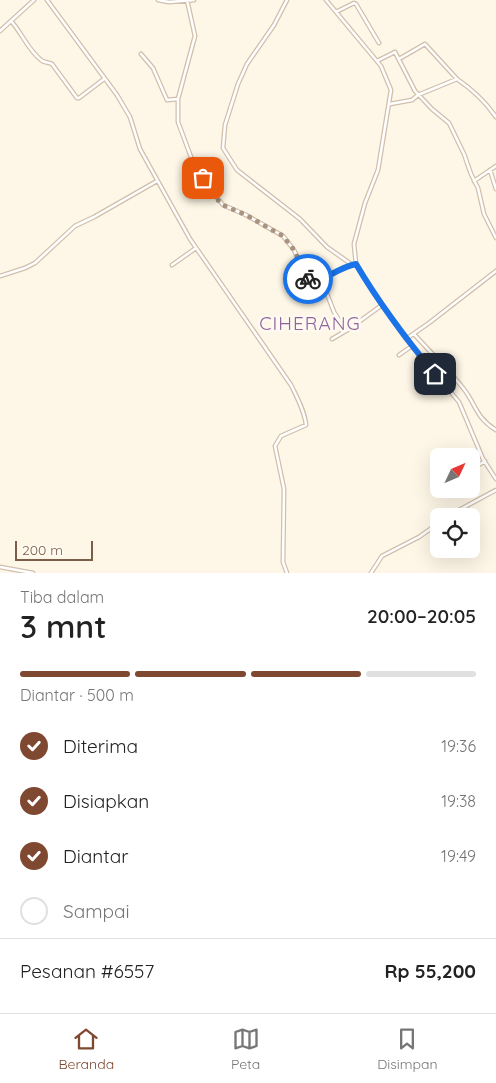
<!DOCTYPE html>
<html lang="id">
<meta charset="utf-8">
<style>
body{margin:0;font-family:Quicksand,sans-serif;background:#f2f2f2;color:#222;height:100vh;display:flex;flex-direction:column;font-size:19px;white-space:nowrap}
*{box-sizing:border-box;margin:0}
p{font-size:16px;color:#767676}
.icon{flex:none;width:28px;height:28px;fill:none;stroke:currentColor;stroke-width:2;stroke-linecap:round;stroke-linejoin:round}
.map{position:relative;height:573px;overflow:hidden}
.drawer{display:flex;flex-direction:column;background:#fff;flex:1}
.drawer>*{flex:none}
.needle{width:32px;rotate:46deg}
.buttons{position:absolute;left:430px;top:448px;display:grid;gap:10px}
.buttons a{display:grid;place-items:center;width:50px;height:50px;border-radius:8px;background:#fff;box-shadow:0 5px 20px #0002;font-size:25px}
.scale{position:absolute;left:15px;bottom:12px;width:78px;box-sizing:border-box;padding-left:5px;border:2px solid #7a5e48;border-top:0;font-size:14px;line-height:18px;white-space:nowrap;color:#7a5e48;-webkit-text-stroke:4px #fffaef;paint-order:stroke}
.pin{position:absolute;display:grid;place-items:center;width:42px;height:42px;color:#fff;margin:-21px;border-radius:10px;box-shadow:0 2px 8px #0006}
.courier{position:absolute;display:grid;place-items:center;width:50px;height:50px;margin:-25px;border:4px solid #1a73e8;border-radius:50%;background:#fff;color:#222;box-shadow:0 1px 6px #0007}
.headline em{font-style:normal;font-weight:600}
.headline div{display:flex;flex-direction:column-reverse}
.headline{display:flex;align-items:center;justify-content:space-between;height:85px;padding:0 20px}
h1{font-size:32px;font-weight:600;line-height:38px}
.bar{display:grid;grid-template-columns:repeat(4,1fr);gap:8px 5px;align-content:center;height:60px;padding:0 20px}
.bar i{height:6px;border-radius:4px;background:#e0e0e0}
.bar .on{background:#7f4831}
.bar p{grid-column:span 4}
.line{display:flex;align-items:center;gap:12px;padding:0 20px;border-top:1px solid #e0e0e0}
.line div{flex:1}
ol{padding:0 20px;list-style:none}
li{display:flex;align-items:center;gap:15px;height:55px}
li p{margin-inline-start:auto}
li .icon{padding:5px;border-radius:50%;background:#7f4831;color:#fff;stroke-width:4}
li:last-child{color:#767676}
li i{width:28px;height:28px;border:2px solid #e0e0e0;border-radius:50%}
.menu{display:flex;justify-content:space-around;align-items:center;height:70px;border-top:1px solid #e0e0e0;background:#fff;font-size:14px;color:#767676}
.menu a{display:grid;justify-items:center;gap:2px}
.menu .on{color:#7f4831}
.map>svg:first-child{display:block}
</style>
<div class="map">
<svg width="496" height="573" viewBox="0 0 496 573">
<rect width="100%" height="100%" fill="#fef7e7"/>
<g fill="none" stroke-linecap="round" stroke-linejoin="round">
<g stroke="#d1bfab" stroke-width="5">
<path id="street" d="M 47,0 L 117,95 L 130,117 L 140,149 L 190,239 L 291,385 C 297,397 305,412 306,425 L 281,436 L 275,446 L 284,489 L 283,562 L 287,573
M 158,0 L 169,2 L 194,0
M 187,0 L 195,36 L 178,99 L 178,122 L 191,157 L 210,189 L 223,205 L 246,215 L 283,236 L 294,250 L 310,284 C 326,279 340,267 356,264
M 287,0 L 274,25 L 247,64 L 238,84 L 225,125 L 223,148 L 237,170 L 300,219 L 327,247 L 351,264
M 326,0 L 381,66 L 391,90 L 378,170 L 365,203 L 354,244 L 356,264 L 370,287 L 406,339 L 459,402 L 483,459 L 496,479
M 336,12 L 354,3 L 356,4 L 379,43
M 11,21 C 22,33 28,50 41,60 C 44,63 48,62 52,64 L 77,98 L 79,98 L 104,79
M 0,31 L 34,0
M 141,54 L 153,68 L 167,100 L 178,99
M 399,59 L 425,44 L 457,79
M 377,61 L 395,52 L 415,91 L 432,109 L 449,123 L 464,154 L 471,174 L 478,188 L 484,214 L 496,238
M 390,104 L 412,100 L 418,95 L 457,79 C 473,90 485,101 496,117
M 490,170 L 496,189
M 474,181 L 496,166
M 172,265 L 196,248
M 0,276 L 25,268 L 35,263 L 75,226 L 94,217 L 157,181
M 322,281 L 334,312 L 346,331
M 414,334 C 430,352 448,369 463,388 C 476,404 475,417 496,430
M 332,339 L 349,329 L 382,305
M 406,339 L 429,323 L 496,271
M 399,355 L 412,346
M 471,470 L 485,461
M 448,516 L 496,490
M 0,567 L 33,573
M 371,573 L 382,556 L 419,537 L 439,523"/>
</g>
<use href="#street" stroke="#fff" stroke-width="2.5"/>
</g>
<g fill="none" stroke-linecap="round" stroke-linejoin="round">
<path stroke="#a89480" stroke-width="5" stroke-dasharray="0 9" d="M 203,178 L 217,199 L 223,205 L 246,215 L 283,236 L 294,250 L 308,279"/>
<path stroke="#1a73e8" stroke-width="6" d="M 308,279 L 310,284 C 326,279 340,267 356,264 C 379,303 406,339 435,374"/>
</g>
<g text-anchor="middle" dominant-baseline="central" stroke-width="5" stroke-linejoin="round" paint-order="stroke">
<g font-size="19" letter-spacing="1" fill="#8e649e" stroke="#fffaef">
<text x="310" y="323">CIHERANG</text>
</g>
</g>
</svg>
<div class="buttons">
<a><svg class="needle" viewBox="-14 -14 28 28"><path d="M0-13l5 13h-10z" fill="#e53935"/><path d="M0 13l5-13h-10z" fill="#767676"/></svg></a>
<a><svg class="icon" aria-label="locate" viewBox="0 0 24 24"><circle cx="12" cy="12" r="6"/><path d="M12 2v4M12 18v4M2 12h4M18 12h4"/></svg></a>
</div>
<div class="scale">200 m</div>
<div class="pin" style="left:203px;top:178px;background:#ea580c"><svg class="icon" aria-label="bag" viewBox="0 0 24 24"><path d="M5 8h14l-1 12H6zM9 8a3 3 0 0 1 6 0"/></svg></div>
<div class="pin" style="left:435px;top:374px;background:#1f2937"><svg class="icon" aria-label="home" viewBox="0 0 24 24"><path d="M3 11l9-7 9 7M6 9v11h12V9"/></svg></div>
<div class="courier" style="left:308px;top:279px"><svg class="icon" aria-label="bike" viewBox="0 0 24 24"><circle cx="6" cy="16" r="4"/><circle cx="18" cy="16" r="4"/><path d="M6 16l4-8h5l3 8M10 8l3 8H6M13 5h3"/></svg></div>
</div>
<section class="drawer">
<div class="headline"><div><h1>3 mnt</h1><p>Tiba dalam</p></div><em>20:00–20:05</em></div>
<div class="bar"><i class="on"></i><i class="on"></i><i class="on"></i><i></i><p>Diantar · 500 m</p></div>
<ol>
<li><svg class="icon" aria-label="check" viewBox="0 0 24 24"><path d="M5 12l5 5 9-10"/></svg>Diterima<p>19:36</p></li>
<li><svg class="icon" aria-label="check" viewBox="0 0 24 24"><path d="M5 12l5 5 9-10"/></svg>Disiapkan<p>19:38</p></li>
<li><svg class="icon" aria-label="check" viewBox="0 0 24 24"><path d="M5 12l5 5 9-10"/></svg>Diantar<p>19:49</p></li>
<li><i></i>Sampai</li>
</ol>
<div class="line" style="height:65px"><div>Pesanan #6557</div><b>Rp 55,200</b></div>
</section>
<nav class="menu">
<a class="on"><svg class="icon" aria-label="home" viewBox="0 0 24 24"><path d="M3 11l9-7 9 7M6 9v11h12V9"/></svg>Beranda</a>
<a><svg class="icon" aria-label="map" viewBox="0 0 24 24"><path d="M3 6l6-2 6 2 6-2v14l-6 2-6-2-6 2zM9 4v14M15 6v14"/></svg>Peta</a>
<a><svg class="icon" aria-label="saved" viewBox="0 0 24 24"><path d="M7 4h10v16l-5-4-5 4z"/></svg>Disimpan</a>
</nav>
